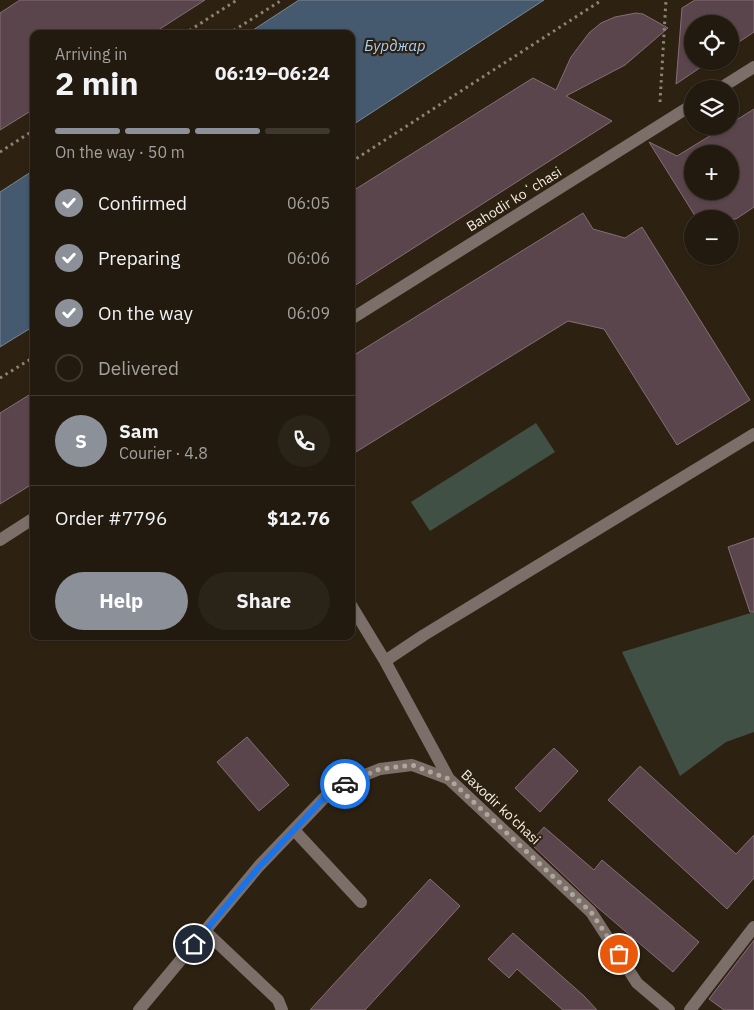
<!DOCTYPE html>
<meta charset="utf-8">
<style>
body{margin:0;font-family:"IBM Plex Sans",sans-serif;background:#2a2317;color:#f1f3f6;height:100vh;display:flex;flex-direction:column;font-size:19px;white-space:nowrap}
*{box-sizing:border-box;margin:0}
p{font-size:16px;color:#a2a19e}
.icon{flex:none;width:28px;height:28px;fill:none;stroke:currentColor;stroke-width:2;stroke-linecap:round;stroke-linejoin:round}
.map{position:relative;flex:1;overflow:hidden}
.sheet{position:absolute;left:30px;top:30px;width:325px;height:610px;display:flex;flex-direction:column;background:#221a0e;border-radius:10px;box-shadow:0 1px 4px #0004,0 0 0 1px #3f382e}
.sheet>*{flex:none}
.fabs{position:absolute;left:684px;top:15px;display:grid;gap:10px}
.fabs a{display:grid;place-items:center;width:55px;height:55px;border-radius:50%;background:#221a0e;box-shadow:0 1px 4px #0004,0 0 0 1px #3f382e;font-size:25px}
.pin{position:absolute;display:grid;place-items:center;width:42px;height:42px;color:#fff;margin:-21px;border:2px solid #fff;border-radius:50%;box-shadow:0 1px 5px #0007}
.courier{position:absolute;display:grid;place-items:center;width:50px;height:50px;margin:-25px;border:4px solid #1a73e8;border-radius:50%;background:#fff;color:#222;box-shadow:0 1px 6px #0007}
.head em{font-style:normal;font-weight:800}
.head div{display:flex;flex-direction:column-reverse}
.head{display:flex;align-items:center;justify-content:space-between;height:85px;padding:0 25px}
h1{font-size:32px;font-weight:800;line-height:38px}
.bar{display:grid;grid-template-columns:repeat(4,1fr);gap:8px 5px;align-content:center;height:60px;padding:0 25px}
.bar i{height:6px;border-radius:4px;background:#3f382e}
.bar .current{background:#8c9099}
.bar p{grid-column:span 4}
.line{display:flex;align-items:center;gap:12px;padding:0 25px;border-top:1px solid #3f382e}
.line div{flex:1}
.round{display:grid;place-items:center;flex:none;width:52px;height:52px;border-radius:26px;background:#2a2317}
ol{padding:0 25px;list-style:none}
li{display:flex;align-items:center;gap:15px;height:55px}
li p{margin-inline-start:auto}
li .icon{padding:5px;border-radius:50%;background:#8c9099;color:#fff;stroke-width:4}
li:last-child{color:#a2a19e}
li i{width:28px;height:28px;border:2px solid #3f382e;border-radius:50%}
.action{display:flex;gap:10px;margin-top:auto;padding:10px 25px}
.action a{flex:1;height:58px;border-radius:30px;background:#8c9099;color:#fff;font-size:20px;font-weight:800;line-height:58px;text-align:center}
.action a+a{background:#2a2317;color:#f1f3f6}
.map>svg:first-child{display:block}
</style>
<div class="map">
<svg width="754" height="1010" viewBox="0 0 754 1010">
<rect width="100%" height="100%" fill="#2d2212"/>
<path fill="#415045" d="M 536,423 L 555,452 L 430,531 L 411,502 Z
M 754,612 L 754,732 L 726,742 L 680,776 L 622,652 Z"/>
<path fill="#455a6f" stroke="#7a8792" d="M 299,0 L 544,0 L 351,126 L 351,34 L 247,34 Z
M 34,170 L 34,326 L 0,347 L 0,192 Z"/>
<path fill="#5b454c" stroke="#856d75" fill-rule="evenodd" d="M 20,0 L 205,0 L 152,34 L 34,34 L 34,109 L 0,130 L 0,13 Z
M 695,0 L 754,0 L 754,32 L 730,48 L 730,24 L 692,24 L 692,61 L 710,61 L 676,84 L 682,8 Z
M 636,13 L 643,14 L 668,28 L 625,65 L 566,96 L 612,121 L 351,288 L 351,192 L 533,78 L 556,90 L 571,57 L 589,33 L 601,23 L 615,17 Z
M 754,109 L 754,207 L 736,219 L 697,219 L 649,142 L 677,156 L 726,126 L 730,126 L 730,124 ZM 692,154 L 730,154 L 730,191 L 692,191 Z
M 583,213 L 593,229 L 625,238 L 642,227 L 750,400 L 677,445 L 604,329 L 568,321 L 351,455 L 351,357 Z
M 34,392 L 34,483 L 0,504 L 0,413 Z
M 754,538 L 754,612 L 750,612 L 728,547 Z
M 247,737 L 289,785 L 259,811 L 217,762 Z
M 554,748 L 578,771 L 540,812 L 515,788 Z
M 640,766 L 736,854 L 754,835 L 754,878 L 727,909 L 608,800 Z
M 544,827 L 594,870 L 602,860 L 699,942 L 673,972 L 597,907 L 530,843 Z
M 430,879 L 460,906 L 423,947 L 365,1010 L 310,1010 Z
M 513,933 L 584,996 L 597,1010 L 563,1010 L 517,969 L 509,978 L 488,959 Z
M 754,940 L 754,1010 L 724,1010 L 709,999 Z"/>
<g fill="none" stroke-linecap="round" stroke-linejoin="round">
<path stroke="#8c8275" stroke-width="3" stroke-dasharray="2.5 4" stroke-linecap="butt" d="M 184,34 L 237,0
M 228,34 L 282,0
M 660,102 L 666,0
M 0,152 L 34,130
M 351,162 L 602,0
M 0,378 L 34,357"/>
<path stroke="#7c6f69" stroke-width="12" d="M 719,89 L 754,67
M 351,319 L 692,105
M 0,540 L 34,518
M 351,605 L 385,661
M 449,779 L 385,661 L 424,635 L 754,434
M 294,830 L 361,902
M 205,931 L 278,1000 L 282,1010
M 139,1010 L 259,866 L 327,795 L 352,780 L 380,769 L 412,765 L 449,779 L 591,912 L 637,983 L 669,1010
M 690,1010 L 754,927"/>
</g>
<g fill="none" stroke-linecap="round" stroke-linejoin="round">
<path stroke="#b0a79b" stroke-width="5" stroke-dasharray="0 9" d="M 345,784 L 380,769 L 412,765 L 449,779 L 591,912 L 619,954"/>
<path stroke="#1a73e8" stroke-width="6" d="M 194,944 L 260,866 L 327,795 L 345,784"/>
</g>
<g text-anchor="middle" dominant-baseline="central" stroke-width="4.5" stroke-linejoin="round" paint-order="stroke">
<g font-size="14" fill="#f7efe5" stroke="#2d2212">
<text transform="translate(514 199) rotate(-32)">Bahodir koʻchasi</text>
<text transform="translate(501 807) rotate(43)">Baxodir ko'chasi</text>
</g>
<g font-size="15" font-style="italic" fill="#a7cff9" stroke="#2d2212">
<text x="395" y="45">Бурджар</text>
</g>
</g>
</svg>
<div class="fabs">
<a><svg class="icon" aria-label="locate" viewBox="0 0 24 24"><circle cx="12" cy="12" r="6"/><path d="M12 2v4M12 18v4M2 12h4M18 12h4"/></svg></a>
<a><svg class="icon" aria-label="layers" viewBox="0 0 24 24"><path d="M12 4l9 5-9 5-9-5zM3 14l9 5 9-5"/></svg></a>
<a>+</a>
<a>−</a>
</div>
<div class="pin" style="left:619px;top:954px;background:#ea580c"><svg class="icon" aria-label="bag" viewBox="0 0 24 24"><path d="M5 8h14l-1 12H6zM9 8a3 3 0 0 1 6 0"/></svg></div>
<div class="pin" style="left:194px;top:944px;background:#1f2937"><svg class="icon" aria-label="home" viewBox="0 0 24 24"><path d="M3 11l9-7 9 7M6 9v11h12V9"/></svg></div>
<div class="courier" style="left:345px;top:784px"><svg class="icon" aria-label="car" viewBox="0 0 24 24"><path d="M5 17H2v-5l4-1 3-4h7l3 4 3 1v5h-3M9 17h6M6 11h13"/><circle cx="7" cy="17" r="2"/><circle cx="17" cy="17" r="2"/></svg></div>
<section class="sheet">
<div class="head"><div><h1>2 min</h1><p>Arriving in</p></div><em>06:19–06:24</em></div>
<div class="bar"><i class="current"></i><i class="current"></i><i class="current"></i><i></i><p>On the way · 50 m</p></div>
<ol>
<li><svg class="icon" aria-label="check" viewBox="0 0 24 24"><path d="M5 12l5 5 9-10"/></svg>Confirmed<p>06:05</p></li>
<li><svg class="icon" aria-label="check" viewBox="0 0 24 24"><path d="M5 12l5 5 9-10"/></svg>Preparing<p>06:06</p></li>
<li><svg class="icon" aria-label="check" viewBox="0 0 24 24"><path d="M5 12l5 5 9-10"/></svg>On the way<p>06:09</p></li>
<li><i></i>Delivered</li>
</ol>
<div class="line" style="height:90px"><b class="round" style="background:#8c9099;color:#fff">S</b><div><b>Sam</b><p>Courier · 4.8</p></div><a class="round"><svg class="icon" aria-label="phone" viewBox="0 0 24 24"><path d="M5 4h4l2 5-3 2q2 4 5 5l2-3 5 2v4C11 20 4 13 5 4z"/></svg></a></div>
<div class="line" style="height:65px"><div>Order #7796</div><b>$12.76</b></div>
<div class="action"><a>Help</a><a>Share</a></div>
</section>
</div>
